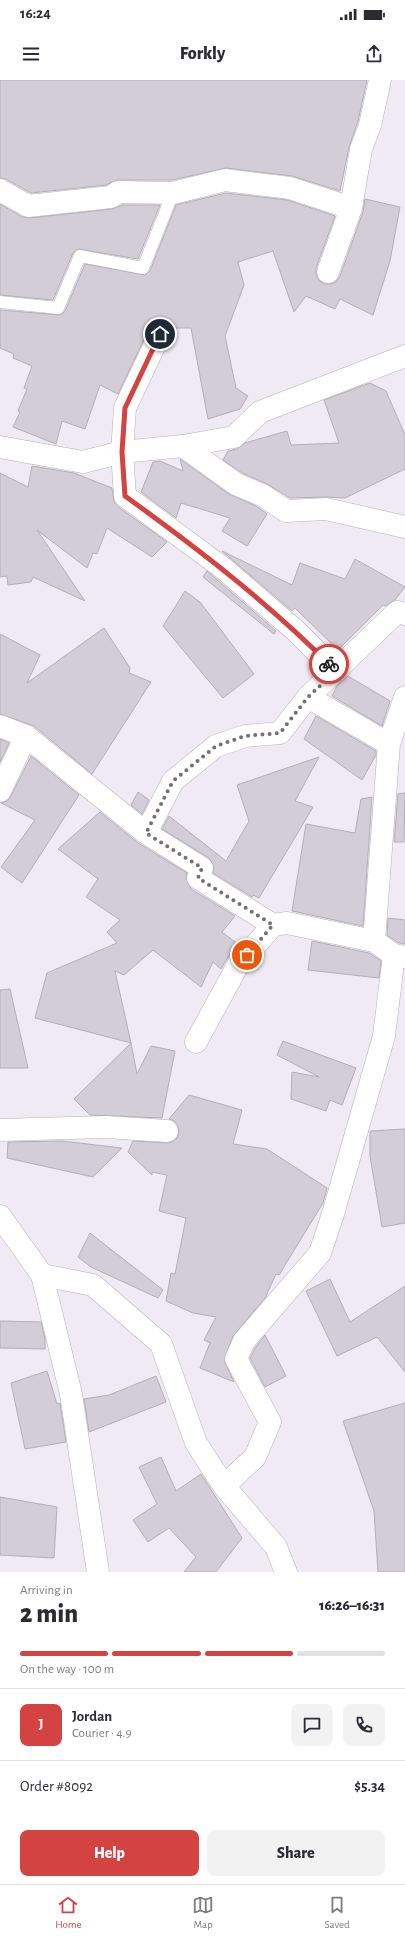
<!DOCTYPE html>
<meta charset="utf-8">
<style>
body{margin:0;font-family:"Alegreya Sans",sans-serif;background:#f2f2f3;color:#2b2b33;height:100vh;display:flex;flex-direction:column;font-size:15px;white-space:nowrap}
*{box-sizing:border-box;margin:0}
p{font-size:13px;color:#7c7c81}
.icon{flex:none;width:22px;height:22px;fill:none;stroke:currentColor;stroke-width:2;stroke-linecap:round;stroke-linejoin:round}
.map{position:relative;height:1492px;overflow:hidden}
.side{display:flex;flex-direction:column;background:#fff;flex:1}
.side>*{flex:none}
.pin{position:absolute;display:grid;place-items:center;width:34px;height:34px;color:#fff;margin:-17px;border:2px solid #fff;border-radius:50%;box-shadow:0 1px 4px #0007}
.courier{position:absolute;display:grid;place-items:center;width:40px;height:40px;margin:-20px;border:3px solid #d24341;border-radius:50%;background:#fff;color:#222;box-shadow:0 1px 5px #0007}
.headline em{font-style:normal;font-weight:800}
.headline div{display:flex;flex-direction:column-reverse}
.headline{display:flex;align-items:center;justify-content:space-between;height:68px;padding:0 20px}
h1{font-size:26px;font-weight:800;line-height:30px}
.bar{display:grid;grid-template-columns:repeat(4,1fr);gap:6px 4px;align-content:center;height:48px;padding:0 20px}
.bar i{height:5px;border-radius:3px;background:#e1e1e2}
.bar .active{background:#d24341}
.bar p{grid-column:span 4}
.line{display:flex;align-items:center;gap:10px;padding:0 20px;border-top:1px solid #e1e1e2}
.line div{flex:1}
.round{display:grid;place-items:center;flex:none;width:42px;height:42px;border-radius:8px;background:#f2f2f3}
.action{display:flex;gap:8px;margin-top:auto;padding:8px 20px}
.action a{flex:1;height:46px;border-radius:8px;background:#d24341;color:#fff;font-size:16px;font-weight:800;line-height:46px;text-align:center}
.action a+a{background:#f2f2f3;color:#2b2b33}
.status{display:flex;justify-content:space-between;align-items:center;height:28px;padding:0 20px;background:#fff;direction:ltr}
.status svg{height:11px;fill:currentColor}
header{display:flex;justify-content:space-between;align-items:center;height:52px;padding:0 20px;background:#fff;font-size:18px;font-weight:800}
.dock{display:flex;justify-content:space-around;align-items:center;height:56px;border-top:1px solid #e1e1e2;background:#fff;font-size:11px;color:#7c7c81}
.dock a{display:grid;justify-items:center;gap:2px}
.dock .active{color:#d24341}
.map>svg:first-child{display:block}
</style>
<div class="status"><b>16:24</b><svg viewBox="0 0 49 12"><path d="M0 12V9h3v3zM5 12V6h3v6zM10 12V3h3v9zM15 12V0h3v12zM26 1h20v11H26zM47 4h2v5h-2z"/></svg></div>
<header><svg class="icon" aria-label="menu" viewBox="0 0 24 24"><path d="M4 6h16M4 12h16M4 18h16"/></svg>Forkly<svg class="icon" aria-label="share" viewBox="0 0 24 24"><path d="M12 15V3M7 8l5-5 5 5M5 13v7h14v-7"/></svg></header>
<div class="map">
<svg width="405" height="1492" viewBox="0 0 405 1492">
<rect width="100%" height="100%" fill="#efeaf4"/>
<path fill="#d3cdd7" stroke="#b3aeb7" d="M 0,0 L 367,0 L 358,41 L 349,67 L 340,111 L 292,96 L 226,88 L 172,100 L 118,100 L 106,105 L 31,113 L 6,99 L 0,98 Z
M 226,113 L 287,120 L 335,136 L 316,188 L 316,194 L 319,200 L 324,204 L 330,204 L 336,202 L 340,196 L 363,132 L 365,119 L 400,127 L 390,181 L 373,235 L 340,219 L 335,229 L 306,216 L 294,232 L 273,171 L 238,182 L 244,205 L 225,256 L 236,308 L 248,316 L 240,329 L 208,339 L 191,248 L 171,248 L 166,243 L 159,242 L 153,244 L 149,249 L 118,314 L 100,305 L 85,349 L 62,341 L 56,364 L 13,347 L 20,332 L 18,331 L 27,309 L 24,308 L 32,286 L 13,278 L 14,274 L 0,268 L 0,230 L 61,235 L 65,231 L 85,184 L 145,195 L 150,191 L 176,125 Z
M 0,124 L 22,137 L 29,138 L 112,129 L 122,125 L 160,125 L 138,179 L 78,169 L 73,173 L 53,220 L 0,215 Z
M 370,303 L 386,311 L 405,355 L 405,389 L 345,418 L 326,417 L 290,418 L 267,404 L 242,393 L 223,380 L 228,371 L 237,369 L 245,363 L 287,351 L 291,365 L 339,363 L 324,320 Z
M 180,379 L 229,414 L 256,426 L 267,434 L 247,466 L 222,451 L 230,438 L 181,423 L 176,438 L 141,412 L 153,382 L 160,381 L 183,391 Z
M 32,386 L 74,393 L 112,408 L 114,422 L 117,426 L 167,462 L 152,477 L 107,448 L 97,474 L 93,473 L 87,488 L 37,450 L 85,521 L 33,497 L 31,502 L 8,505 L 7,496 L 0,497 L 0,393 L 28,407 Z
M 222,471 L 292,505 L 300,483 L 345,499 L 355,479 L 405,507 L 395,520 L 385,526 L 383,525 L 338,570 L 295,528 L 292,531 Z
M 207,491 L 276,551 L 274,554 L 203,497 Z
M 185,511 L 200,522 L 254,594 L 223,618 L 163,546 Z
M 104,548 L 130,588 L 129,593 L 151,602 L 92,694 L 34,646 L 0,634 L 0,554 L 40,575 L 27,603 Z
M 348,596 L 390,621 L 382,646 L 332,616 L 337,606 Z
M 316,636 L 376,671 L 376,675 L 362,700 L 304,659 Z
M 0,659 L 9,663 L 0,682 Z
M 31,676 L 79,715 L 22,803 L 1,787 L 35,740 L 1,723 L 7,721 L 11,716 Z
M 319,677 L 295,721 L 313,727 L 259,818 L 253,815 L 252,817 L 213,793 L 214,787 L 209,778 L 162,749 L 169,736 L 226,781 L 249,741 L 237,705 Z
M 138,712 L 149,720 L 142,734 L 131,725 Z
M 405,713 L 404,762 L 394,762 L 398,714 Z
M 372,717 L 363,846 L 292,831 L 306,744 L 355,753 L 361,719 Z
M 100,732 L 138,763 L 187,793 L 186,799 L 191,809 L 235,836 L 222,852 L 239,865 L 228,877 L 221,889 L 213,882 L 201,907 L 153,870 L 124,895 L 115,891 L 131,963 L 35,938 L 47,893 L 117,863 L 107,852 L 120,840 L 86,817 L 98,799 L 58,769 Z
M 388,838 L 405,840 L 405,864 L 399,863 L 387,855 Z
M 312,861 L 369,873 L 381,881 L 379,898 L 308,890 Z
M 10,909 L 28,988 L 0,988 L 0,910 Z
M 283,961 L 356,988 L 342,1025 L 330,1020 L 326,1031 L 291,1019 L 292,992 L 319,997 L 277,975 Z
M 131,963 L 137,994 L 151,966 L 175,971 L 162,1038 L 90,1035 L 74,1019 Z
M 189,1015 L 242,1030 L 233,1064 L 267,1069 L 327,1108 L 323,1123 L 279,1195 L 276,1194 L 265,1218 L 233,1256 L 224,1280 L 234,1302 L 200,1288 L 210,1263 L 204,1260 L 216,1237 L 193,1233 L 166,1221 L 171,1193 L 175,1194 L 186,1138 L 159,1131 L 167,1095 L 152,1092 L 152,1095 L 128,1072 L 133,1061 L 167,1063 L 172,1062 L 177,1058 L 179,1052 L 178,1046 L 174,1041 L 169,1039 Z
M 405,1049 L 405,1143 L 382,1147 L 370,1076 L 370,1051 Z
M 62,1061 L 122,1068 L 93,1097 L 7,1078 L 8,1062 Z
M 90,1153 L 163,1210 L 158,1218 L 91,1187 L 78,1177 Z
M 330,1199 L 350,1242 L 405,1206 L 405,1292 L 377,1257 L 337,1276 L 306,1211 Z
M 0,1241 L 41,1242 L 45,1259 L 45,1269 L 0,1268 Z
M 265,1255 L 286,1296 L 265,1307 L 250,1278 L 255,1268 Z
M 47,1291 L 57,1324 L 60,1323 L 66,1362 L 25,1369 L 11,1303 Z
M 156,1296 L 166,1322 L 89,1352 L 84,1319 L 109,1315 Z
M 405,1323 L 405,1492 L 378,1492 L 374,1431 L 343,1341 Z
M 161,1377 L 176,1411 L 201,1394 L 242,1458 L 216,1492 L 184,1492 L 196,1477 L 169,1448 L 148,1462 L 133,1440 L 157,1424 L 139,1387 Z
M 0,1417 L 57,1427 L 54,1478 L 0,1475 Z"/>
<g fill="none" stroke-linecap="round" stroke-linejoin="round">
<g stroke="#b7b1ba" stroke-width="13">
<path id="lane" d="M 0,222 L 58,228 L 80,176 L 143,188 L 173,113"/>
</g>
<g stroke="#b7b1ba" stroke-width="23">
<path id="street" d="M 0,110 L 28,126 L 111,117 L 118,112 L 173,113 L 225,100 L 290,108 L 351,128
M 328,192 L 351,128 L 361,69 L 370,45 L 380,0
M 160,254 L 125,328 L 122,372 L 125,416 L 223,488 L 297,552 L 336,591
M 183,366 L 236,404 L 262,415 L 286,431 L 326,429 L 405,447
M 308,617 L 389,664
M 0,646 L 26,656 L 146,753 L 202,788 L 198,798 L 273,845
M 0,711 L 26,656
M 146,753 L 173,701 L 216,666 L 245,656 L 280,653 L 308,617 L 397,532 L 405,534
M 374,861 L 389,664 L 405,617
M 196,962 L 238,885 L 273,845 L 287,843 L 374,861 L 394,875 L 405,877
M 0,1050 L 106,1047 L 167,1051
M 0,1136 L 42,1195 L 71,1314 L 98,1492
M 42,1195 L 93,1205 L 161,1264 L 196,1363 L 224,1406 L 276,1467 L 286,1492
M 224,1406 L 255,1377 L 270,1342 L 236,1279 L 244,1261 L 320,1173 L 333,1134 L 384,956 L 394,875"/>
</g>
<g stroke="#b7b1ba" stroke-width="23">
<path id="secondary" d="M 0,367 L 83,382 L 122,372 L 183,366 L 234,357 L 260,332 L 405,276"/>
</g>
<use href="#lane" stroke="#fff" stroke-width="12"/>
<use href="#street" stroke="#fff" stroke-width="22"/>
<use href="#secondary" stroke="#fff" stroke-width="22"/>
</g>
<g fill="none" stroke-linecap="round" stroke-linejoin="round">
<path stroke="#736f75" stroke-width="4" stroke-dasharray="0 7.2" d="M 247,875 L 273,845 L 198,798 L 202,788 L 146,753 L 173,701 L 216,666 L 245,656 L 280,653 L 308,617 L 336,591 L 329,584"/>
<path stroke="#d24341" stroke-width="5" d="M 160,254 L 125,328 L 122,372 L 125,416 C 197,468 266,521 329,584"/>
</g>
</svg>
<div class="pin" style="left:247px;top:875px;background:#ea580c"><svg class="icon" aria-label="bag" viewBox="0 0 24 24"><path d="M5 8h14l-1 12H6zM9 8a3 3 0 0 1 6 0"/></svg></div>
<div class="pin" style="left:160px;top:254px;background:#1f2937"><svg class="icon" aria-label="home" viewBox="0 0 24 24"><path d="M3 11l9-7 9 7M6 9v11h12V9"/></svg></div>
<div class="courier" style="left:329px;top:584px"><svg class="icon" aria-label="bike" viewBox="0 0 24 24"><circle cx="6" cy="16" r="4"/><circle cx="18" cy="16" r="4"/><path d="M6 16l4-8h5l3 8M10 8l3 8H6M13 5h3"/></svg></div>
</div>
<section class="side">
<div class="headline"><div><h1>2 min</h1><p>Arriving in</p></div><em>16:26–16:31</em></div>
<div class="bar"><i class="active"></i><i class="active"></i><i class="active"></i><i></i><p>On the way · 100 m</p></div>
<div class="line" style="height:72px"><b class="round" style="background:#d24341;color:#fff">J</b><div><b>Jordan</b><p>Courier · 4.9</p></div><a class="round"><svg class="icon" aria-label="chat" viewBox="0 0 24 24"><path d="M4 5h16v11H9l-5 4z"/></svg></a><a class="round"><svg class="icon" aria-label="phone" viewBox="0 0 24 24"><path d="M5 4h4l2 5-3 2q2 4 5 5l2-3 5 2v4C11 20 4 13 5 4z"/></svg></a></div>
<div class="line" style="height:52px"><div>Order #8092</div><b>$5.34</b></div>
<div class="action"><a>Help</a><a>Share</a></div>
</section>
<nav class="dock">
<a class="active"><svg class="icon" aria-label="home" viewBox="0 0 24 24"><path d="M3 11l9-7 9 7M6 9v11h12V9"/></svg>Home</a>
<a><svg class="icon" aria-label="map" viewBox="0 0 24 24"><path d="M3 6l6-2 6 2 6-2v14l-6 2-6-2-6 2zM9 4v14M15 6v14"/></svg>Map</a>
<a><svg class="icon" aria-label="saved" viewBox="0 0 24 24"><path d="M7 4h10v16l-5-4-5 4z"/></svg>Saved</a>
</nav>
